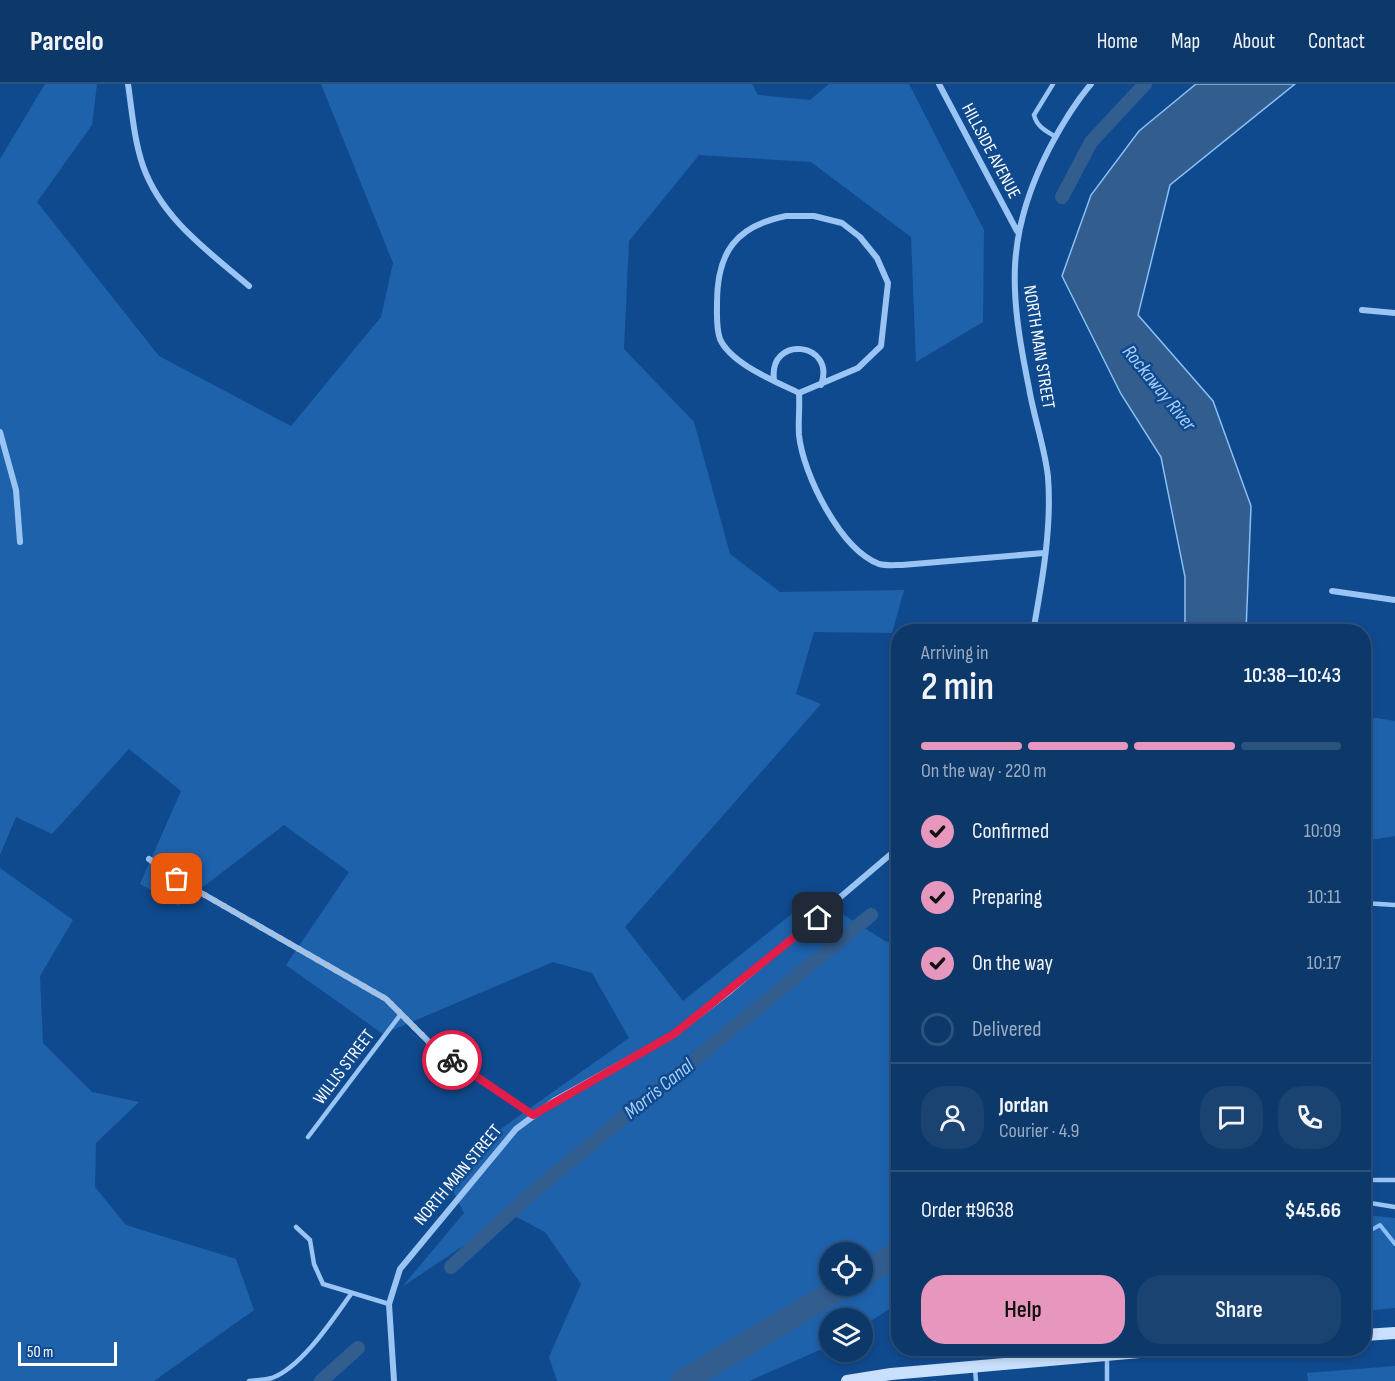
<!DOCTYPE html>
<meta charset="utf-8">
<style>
body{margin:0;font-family:"Sofia Sans Condensed",sans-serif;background:#1a4372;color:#f1f3f6;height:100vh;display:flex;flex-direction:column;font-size:22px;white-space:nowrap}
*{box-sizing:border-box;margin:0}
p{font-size:20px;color:#9aacc1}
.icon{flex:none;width:33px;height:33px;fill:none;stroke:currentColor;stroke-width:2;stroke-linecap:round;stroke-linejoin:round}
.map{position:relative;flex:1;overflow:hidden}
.side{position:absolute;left:891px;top:540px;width:480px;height:732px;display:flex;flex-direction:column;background:#0c386a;border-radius:24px;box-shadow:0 3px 9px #0003,0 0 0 2px #2c527e}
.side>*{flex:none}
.fabs{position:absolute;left:819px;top:1158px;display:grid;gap:12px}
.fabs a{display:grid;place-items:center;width:54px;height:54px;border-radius:50%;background:#0c386a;box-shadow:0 3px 9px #0003,0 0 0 2px #2c527e;font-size:30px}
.scale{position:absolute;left:18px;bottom:15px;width:99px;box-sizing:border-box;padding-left:6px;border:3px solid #fff;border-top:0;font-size:16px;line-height:21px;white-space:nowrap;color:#fff;-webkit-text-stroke:4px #104a8e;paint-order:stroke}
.pin{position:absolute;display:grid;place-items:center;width:51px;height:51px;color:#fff;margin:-26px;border-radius:12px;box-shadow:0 3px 9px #0006}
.courier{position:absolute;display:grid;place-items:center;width:60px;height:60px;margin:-30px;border:4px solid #e11d48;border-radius:50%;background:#fff;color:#222;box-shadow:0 2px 8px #0007}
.head em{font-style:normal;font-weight:600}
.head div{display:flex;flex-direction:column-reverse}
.head{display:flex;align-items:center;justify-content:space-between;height:102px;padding:0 30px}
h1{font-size:39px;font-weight:600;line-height:45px}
.bar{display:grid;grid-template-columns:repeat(4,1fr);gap:9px 6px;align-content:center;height:72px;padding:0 30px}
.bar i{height:8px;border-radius:4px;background:#2c527e}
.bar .on{background:#e797bd}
.bar p{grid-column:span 4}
.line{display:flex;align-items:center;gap:15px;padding:0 30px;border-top:2px solid #2c527e}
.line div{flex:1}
.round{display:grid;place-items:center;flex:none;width:63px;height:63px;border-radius:24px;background:#1a4372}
ol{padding:0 30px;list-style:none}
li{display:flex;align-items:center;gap:18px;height:66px}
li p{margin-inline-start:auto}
li .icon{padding:6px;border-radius:50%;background:#e797bd;color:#111;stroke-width:4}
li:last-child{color:#9aacc1}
li i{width:33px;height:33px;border:3px solid #2c527e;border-radius:50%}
.primary-button{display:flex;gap:12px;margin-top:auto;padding:12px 30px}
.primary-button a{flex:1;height:69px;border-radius:24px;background:#e797bd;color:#111;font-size:24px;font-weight:600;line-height:69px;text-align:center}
.primary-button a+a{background:#1a4372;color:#f1f3f6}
header{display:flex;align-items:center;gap:36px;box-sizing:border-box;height:84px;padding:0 30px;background:#0c386a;border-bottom:2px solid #2c527e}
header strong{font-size:28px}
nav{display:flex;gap:33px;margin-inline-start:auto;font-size:21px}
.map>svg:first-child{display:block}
</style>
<header>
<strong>Parcelo</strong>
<nav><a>Home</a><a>Map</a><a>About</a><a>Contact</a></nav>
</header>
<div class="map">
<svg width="1395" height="1297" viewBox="0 0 1395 1297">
<rect width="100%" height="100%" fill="#104a8e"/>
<path fill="#1e62ac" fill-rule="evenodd" d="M 45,0 L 97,0 L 92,41 L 37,118 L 159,272 L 291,342 L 381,233 L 393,179 L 321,0 L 752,0 L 758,11 L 810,16 L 829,0 L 909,0 L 984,146 L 983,238 L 916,278 L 911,153 L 811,78 L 699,71 L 629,157 L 624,265 L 694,338 L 730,470 L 780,508 L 904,506 L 892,549 L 814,548 L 796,610 L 821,620 L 625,843 L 683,917 L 814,812 L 885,857 L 898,861 L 898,1226 L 888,1226 L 863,1242 L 862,1234 L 830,1234 L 829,1262 L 749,1297 L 557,1297 L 549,1273 L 581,1200 L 545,1148 L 511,1130 L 402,1203 L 464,1129 L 449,1099 L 488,1054 L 629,954 L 592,889 L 553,878 L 383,950 L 286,881 L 349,788 L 284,741 L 178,822 L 140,800 L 181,707 L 129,665 L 52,750 L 16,733 L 0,771 L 0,75 ZM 830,1168 L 862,1168 L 862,1202 L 830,1202 Z
M 1364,632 L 1395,637 L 1395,752 L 1364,757 Z
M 0,784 L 73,836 L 40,892 L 43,959 L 92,1008 L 139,1018 L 96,1059 L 95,1103 L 126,1141 L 236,1175 L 254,1226 L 154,1297 L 0,1297 Z
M 1364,1131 L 1395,1134 L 1395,1224 L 1364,1227 Z
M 1395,1282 L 1395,1297 L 1308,1297 L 1307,1289 Z"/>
<path fill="#325d8f" stroke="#8abff6" stroke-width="1.5" d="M 1196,0 L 1295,0 L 1170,101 L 1138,231 L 1213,317 L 1251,422 L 1246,547 L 1185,547 L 1185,493 L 1161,373 L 1121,310 L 1062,192 L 1091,111 L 1139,47 Z"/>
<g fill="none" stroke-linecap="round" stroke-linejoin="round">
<path stroke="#8abff6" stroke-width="4" d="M 1364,1150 L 1380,1141 L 1395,1160"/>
<path stroke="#325d8f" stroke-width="14" d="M 1062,113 L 1091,58 L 1145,0
M 451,1183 L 533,1108 L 871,831
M 321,1297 L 358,1264"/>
<path stroke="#325d8f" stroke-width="24" d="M 862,1191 L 898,1169
M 683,1297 L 844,1202"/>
<path stroke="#99c4f3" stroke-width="4.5" d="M 1053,0 L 1034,31 C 1037,43 1046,47 1056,53
M 1364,819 L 1395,821
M 308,1053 L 401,930
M 1364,1096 L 1395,1096
M 1364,1118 L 1395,1123
M 296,1143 L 310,1156 L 314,1180 L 323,1200 L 389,1220
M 975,1285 L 976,1297
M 249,1297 C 256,1296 265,1296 272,1294 C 302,1283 333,1235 351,1210
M 1107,1297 L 1107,1273"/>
<path stroke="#99c4f3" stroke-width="6" d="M 128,0 C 132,27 134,56 143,82 C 162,135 208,167 249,202
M 939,0 L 1017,147
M 786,132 L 814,132 L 842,139 L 860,153 L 877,174 L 888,199 L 881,262 L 858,284 L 799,309 C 777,298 731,280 720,255 C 716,244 717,230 717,219 C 717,168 736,142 786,132 Z
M 1362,226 L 1395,229
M 774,296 C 768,250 837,258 821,301
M 799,309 C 800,323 798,337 799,351 C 803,390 840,465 879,480 C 886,482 895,481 902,481 L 1044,469
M 0,348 L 16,406 L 20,458
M 1332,507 L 1395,516
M 1033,548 C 1042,498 1052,444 1048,393 C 1045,364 1034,334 1029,304 C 1010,210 1004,153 1049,65 C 1061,42 1074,20 1091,0
M 149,775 L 177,795 L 386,915 L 437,966 L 533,1031
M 394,1297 L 389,1220 L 400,1185 L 516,1045 L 555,1016 L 674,950 L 730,907 L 898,764"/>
<path stroke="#c8e0fd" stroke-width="12" d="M 1364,1251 L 1395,1249
M 847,1297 L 891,1290 L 1185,1264"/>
</g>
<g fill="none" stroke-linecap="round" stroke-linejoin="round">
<path stroke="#abc0d7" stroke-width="6" stroke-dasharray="0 10.8" d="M 177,795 L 386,915 L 437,966 L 452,976"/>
<path stroke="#e11d48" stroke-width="8" d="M 452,976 L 533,1031 L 674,950 L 818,834"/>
</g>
<g text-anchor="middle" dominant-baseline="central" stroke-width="5" stroke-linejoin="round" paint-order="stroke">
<g font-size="18" fill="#fff" stroke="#104a8e">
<text transform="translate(991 67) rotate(62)">HILLSIDE AVENUE</text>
<text transform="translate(1039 263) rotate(81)">NORTH MAIN STREET</text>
<text transform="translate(344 983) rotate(-53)">WILLIS STREET</text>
<text transform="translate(458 1091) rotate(-50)">NORTH MAIN STREET</text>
</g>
<g font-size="20" font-style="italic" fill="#a5cefa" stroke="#104a8e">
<text transform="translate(1159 304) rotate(51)">Rockaway River</text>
<text transform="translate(659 1005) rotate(-39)">Morris Canal</text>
</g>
</g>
</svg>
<div class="fabs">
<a><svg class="icon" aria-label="locate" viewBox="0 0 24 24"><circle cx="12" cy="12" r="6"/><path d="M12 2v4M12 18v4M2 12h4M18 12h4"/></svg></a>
<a><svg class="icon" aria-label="layers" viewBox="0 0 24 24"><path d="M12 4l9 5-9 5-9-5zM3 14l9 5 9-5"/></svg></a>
</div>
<div class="scale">50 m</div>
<div class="pin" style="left:177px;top:795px;background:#ea580c"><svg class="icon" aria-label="bag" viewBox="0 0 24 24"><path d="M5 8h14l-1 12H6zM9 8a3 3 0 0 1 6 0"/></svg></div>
<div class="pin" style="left:818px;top:834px;background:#1f2937"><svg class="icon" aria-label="home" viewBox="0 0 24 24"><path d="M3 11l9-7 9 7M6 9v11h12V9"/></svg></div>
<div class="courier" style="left:452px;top:976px"><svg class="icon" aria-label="bike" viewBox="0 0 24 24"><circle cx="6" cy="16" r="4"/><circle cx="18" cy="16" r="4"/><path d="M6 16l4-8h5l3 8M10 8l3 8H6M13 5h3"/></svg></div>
<section class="side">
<div class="head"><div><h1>2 min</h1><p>Arriving in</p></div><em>10:38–10:43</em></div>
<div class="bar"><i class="on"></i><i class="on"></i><i class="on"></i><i></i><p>On the way · 220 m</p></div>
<ol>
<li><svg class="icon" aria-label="check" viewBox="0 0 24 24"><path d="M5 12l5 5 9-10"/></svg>Confirmed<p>10:09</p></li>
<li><svg class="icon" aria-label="check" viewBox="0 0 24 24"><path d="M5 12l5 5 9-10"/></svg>Preparing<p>10:11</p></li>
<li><svg class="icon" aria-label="check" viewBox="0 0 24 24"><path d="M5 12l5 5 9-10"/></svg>On the way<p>10:17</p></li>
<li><i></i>Delivered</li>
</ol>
<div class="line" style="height:108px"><a class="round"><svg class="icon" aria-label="person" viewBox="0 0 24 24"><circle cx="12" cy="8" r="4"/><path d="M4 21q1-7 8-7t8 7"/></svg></a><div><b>Jordan</b><p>Courier · 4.9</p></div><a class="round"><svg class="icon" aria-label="chat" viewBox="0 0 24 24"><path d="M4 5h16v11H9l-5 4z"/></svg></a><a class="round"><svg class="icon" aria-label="phone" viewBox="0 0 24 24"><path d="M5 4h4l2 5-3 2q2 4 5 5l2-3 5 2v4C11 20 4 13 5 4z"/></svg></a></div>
<div class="line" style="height:78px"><div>Order #9638</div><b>$45.66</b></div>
<div class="primary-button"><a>Help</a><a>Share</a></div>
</section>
</div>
